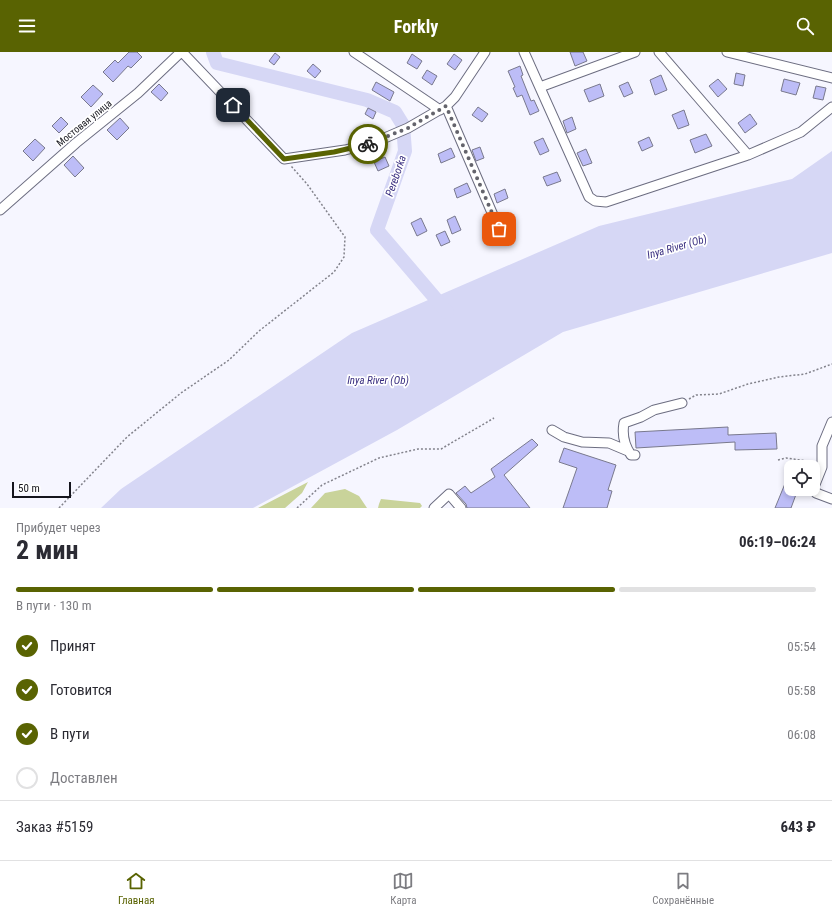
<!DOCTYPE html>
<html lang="ru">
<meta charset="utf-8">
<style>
body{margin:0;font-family:"Roboto Condensed",sans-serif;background:#f7f7f7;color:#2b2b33;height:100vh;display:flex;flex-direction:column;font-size:15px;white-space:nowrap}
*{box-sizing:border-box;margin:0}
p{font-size:13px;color:#7c7c81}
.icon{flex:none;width:22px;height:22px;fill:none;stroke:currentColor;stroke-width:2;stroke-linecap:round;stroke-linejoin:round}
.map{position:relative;height:456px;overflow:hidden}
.details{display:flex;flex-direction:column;background:#fff;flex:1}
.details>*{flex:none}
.fabs{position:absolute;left:784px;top:408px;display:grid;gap:8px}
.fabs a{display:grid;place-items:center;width:36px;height:36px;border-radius:8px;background:#fff;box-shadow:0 2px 6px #0003;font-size:20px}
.scale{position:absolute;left:12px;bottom:10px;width:59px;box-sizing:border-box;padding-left:4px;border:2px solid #15151d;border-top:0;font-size:11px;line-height:14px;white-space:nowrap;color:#15151d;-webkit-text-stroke:3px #fff;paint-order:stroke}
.pin{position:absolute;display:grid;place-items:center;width:34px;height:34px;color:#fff;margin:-17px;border-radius:8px;box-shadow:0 2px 6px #0006}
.courier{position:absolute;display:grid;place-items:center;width:40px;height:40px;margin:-20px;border:3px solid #596302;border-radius:50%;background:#fff;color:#222;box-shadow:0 1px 5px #0007}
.headline em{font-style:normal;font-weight:700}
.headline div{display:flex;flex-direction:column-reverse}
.headline{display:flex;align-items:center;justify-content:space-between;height:68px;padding:0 16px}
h1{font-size:26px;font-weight:700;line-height:30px}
.bar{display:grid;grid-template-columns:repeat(4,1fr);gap:6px 4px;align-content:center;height:48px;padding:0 16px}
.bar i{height:5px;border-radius:3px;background:#e1e1e2}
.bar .current{background:#596302}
.bar p{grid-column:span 4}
.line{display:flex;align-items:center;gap:10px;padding:0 16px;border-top:1px solid #e1e1e2}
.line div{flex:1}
ol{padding:0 16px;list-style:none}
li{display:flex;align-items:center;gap:12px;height:44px}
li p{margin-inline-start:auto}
li .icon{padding:4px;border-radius:50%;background:#596302;color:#fff;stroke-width:4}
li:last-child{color:#7c7c81}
li i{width:22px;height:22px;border:2px solid #e1e1e2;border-radius:50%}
header{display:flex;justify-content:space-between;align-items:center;height:52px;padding:0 16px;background:#596302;color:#fff;font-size:18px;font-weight:700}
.dock{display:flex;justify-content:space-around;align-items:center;height:56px;border-top:1px solid #e1e1e2;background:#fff;font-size:11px;color:#7c7c81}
.dock a{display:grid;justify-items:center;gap:2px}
.dock .current{color:#596302}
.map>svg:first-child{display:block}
</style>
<header><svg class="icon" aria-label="menu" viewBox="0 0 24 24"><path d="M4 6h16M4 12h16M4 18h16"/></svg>Forkly<svg class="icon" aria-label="search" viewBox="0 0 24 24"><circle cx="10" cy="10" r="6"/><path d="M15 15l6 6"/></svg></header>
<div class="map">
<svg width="832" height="456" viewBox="0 0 832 456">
<rect width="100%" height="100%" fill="#f6f6ff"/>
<path fill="#c9d39a" d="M 308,430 L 302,441 L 285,456 L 258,456 Z
M 345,437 L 359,444 L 367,456 L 311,456 L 325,441 Z
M 381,447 L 420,451 L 422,454 L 420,456 L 378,456 L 379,452 Z"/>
<path fill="#d6d7f5" d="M 832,99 L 832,201 L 563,280 L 397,378 L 253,456 L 101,456 L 121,437 L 352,281 L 599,174 L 792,127 Z"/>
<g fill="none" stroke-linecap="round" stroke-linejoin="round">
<path stroke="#d6d7f5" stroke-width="14" d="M 213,0 L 217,11 L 367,48 L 395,60 L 403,73 L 405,99 L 377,178 L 447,260"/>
</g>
<path fill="#bdbdf7" stroke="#79798d" d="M 129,0 L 137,0 L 142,5 L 131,16 L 128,14 L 113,30 L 103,20 L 115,8 L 118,11 Z
M 570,0 L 583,0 L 587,9 L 575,14 Z
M 275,1 L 280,5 L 274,13 L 269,9 Z
M 412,2 L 422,9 L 417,17 L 407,11 Z
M 454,2 L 462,8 L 455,18 L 447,12 Z
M 313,12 L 321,19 L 315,26 L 307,19 Z
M 520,14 L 523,23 L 521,24 L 531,49 L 534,48 L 539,59 L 530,63 L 522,43 L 517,45 L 513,36 L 515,35 L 508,19 Z
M 427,18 L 437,24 L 432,33 L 422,26 Z
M 736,21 L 745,23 L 743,34 L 734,32 Z
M 661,23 L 667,38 L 655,43 L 650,28 Z
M 718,27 L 727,37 L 718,45 L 709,34 Z
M 784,27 L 800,31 L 796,43 L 781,39 Z
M 376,30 L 394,40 L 390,49 L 372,38 Z
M 628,30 L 633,41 L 624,45 L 619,34 Z
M 159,32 L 168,41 L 161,49 L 151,40 Z
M 600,32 L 604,44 L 589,50 L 584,38 Z
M 93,33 L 103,42 L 91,55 L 81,45 Z
M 816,34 L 826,36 L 823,48 L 813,46 Z
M 478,55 L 488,62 L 482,70 L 472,63 Z
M 368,56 L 376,60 L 373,67 L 365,62 Z
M 684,58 L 689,73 L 678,77 L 672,63 Z
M 750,62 L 757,72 L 745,81 L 738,71 Z
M 61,65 L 68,72 L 59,81 L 52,74 Z
M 572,65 L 576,77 L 567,81 L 563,69 Z
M 120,66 L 129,76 L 117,88 L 107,78 Z
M 706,82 L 712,94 L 695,101 L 690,88 Z
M 649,85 L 653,94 L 642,99 L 638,90 Z
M 543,86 L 549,99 L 540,103 L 534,90 Z
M 35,87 L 45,96 L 33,109 L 23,99 Z
M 480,95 L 484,106 L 476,109 L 472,98 Z
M 451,96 L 455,105 L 441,111 L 438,102 Z
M 586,97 L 592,111 L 583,114 L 577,101 Z
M 73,104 L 84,116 L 75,125 L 64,113 Z
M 385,105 L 389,114 L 378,119 L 374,110 Z
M 557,120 L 561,129 L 547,134 L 543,125 Z
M 467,131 L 471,140 L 457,146 L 454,137 Z
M 505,137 L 508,146 L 497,151 L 494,142 Z
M 455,164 L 461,178 L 452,182 L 447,168 Z
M 421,166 L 427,179 L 417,184 L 411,171 Z
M 445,179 L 450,190 L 441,194 L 436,183 Z
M 728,375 L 728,383 L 776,381 L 777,397 L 735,398 L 735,390 L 636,396 L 635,380 Z
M 532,387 L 538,393 L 504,423 L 530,456 L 467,456 L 466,452 L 456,441 L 465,434 L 471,441 L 495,425 L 491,417 Z
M 564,396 L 616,413 L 608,438 L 612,439 L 607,456 L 563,456 L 577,416 L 559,410 Z
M 791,417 L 791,437 L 798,437 L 791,456 L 775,456 Z"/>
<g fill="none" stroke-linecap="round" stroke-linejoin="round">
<g stroke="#6c6d80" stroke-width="11">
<path id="minor" d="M 182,0 L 284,107 L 345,98 L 373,91 L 408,76 L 446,54 L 455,45 L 485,0
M 354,0 L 440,58
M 524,0 L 589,145 L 595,149 L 606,150 L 748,103 L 801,80 L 832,55
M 659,0 L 748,103
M 727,0 L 832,26
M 540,35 L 635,0
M 446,54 L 499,177
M 0,158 L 76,91 L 138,41 L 181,0
M 832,370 L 822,394 L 822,415 L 814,435 L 816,441 L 832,447
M 552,378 L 564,385 L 582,390 L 609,391 L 628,399
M 635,403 L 631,403 C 624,393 622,382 624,371 L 641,365 L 654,358 L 682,351
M 434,456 L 449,442 L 461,456"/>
</g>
<path stroke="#83838c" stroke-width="1.5" stroke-dasharray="2 2" stroke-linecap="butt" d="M 689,347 L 696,343 L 719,342 L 748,332 L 779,325 L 805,322 L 832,312
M 778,408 L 786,406 L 814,410
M 59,456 L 127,385 L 181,341 L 229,308 L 259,279 L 334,220 L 344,205 L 345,185 L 307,132 L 291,114
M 297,456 L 322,433 L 379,406 L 418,397 L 441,397 L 494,366"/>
<use href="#minor" stroke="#fff" stroke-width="9"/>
</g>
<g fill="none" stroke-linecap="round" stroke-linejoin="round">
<path stroke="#64646c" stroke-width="4" stroke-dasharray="0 7.2" d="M 368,92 L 408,76 L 446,54 L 499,177"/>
<path stroke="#596302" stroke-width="5" d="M 233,53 L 284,107 L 334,100 L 368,92"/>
</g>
<g text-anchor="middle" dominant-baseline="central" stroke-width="3.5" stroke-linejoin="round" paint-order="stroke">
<g font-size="10" fill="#15151d" stroke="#fff">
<text transform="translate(84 71) rotate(-39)">Мостовая улица</text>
</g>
<g font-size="11" font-style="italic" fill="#3b3081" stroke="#fff">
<text transform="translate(396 124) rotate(-71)">Pereborka</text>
<text transform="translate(677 195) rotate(-16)">Inya River (Ob)</text>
<text x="378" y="328">Inya River (Ob)</text>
</g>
</g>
</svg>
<div class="fabs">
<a><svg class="icon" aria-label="locate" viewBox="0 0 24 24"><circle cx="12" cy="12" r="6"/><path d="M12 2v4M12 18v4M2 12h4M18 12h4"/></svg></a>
</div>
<div class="scale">50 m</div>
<div class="pin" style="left:499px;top:177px;background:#ea580c"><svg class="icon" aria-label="bag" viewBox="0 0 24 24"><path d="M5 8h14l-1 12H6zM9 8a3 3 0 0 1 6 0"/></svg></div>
<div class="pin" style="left:233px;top:53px;background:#1f2937"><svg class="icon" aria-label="home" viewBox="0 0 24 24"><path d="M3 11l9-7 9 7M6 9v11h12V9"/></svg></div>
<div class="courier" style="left:368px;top:92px"><svg class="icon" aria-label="bike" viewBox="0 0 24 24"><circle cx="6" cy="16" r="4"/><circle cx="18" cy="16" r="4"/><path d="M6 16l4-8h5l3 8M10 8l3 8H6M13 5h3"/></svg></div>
</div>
<section class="details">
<div class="headline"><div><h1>2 мин</h1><p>Прибудет через</p></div><em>06:19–06:24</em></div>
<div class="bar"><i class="current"></i><i class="current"></i><i class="current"></i><i></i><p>В пути · 130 m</p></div>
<ol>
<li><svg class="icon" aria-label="check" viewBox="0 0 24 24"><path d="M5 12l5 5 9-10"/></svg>Принят<p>05:54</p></li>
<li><svg class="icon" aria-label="check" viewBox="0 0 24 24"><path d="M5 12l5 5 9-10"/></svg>Готовится<p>05:58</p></li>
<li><svg class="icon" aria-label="check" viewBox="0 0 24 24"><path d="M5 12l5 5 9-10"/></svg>В пути<p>06:08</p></li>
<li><i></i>Доставлен</li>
</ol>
<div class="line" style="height:52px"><div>Заказ #5159</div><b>643 ₽</b></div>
</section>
<nav class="dock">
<a class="current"><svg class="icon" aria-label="home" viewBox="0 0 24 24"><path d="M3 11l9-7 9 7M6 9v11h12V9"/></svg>Главная</a>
<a><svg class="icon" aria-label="map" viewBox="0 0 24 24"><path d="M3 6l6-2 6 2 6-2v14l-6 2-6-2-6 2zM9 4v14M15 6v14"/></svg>Карта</a>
<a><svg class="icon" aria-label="saved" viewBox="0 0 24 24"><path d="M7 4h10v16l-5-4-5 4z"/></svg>Сохранённые</a>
</nav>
